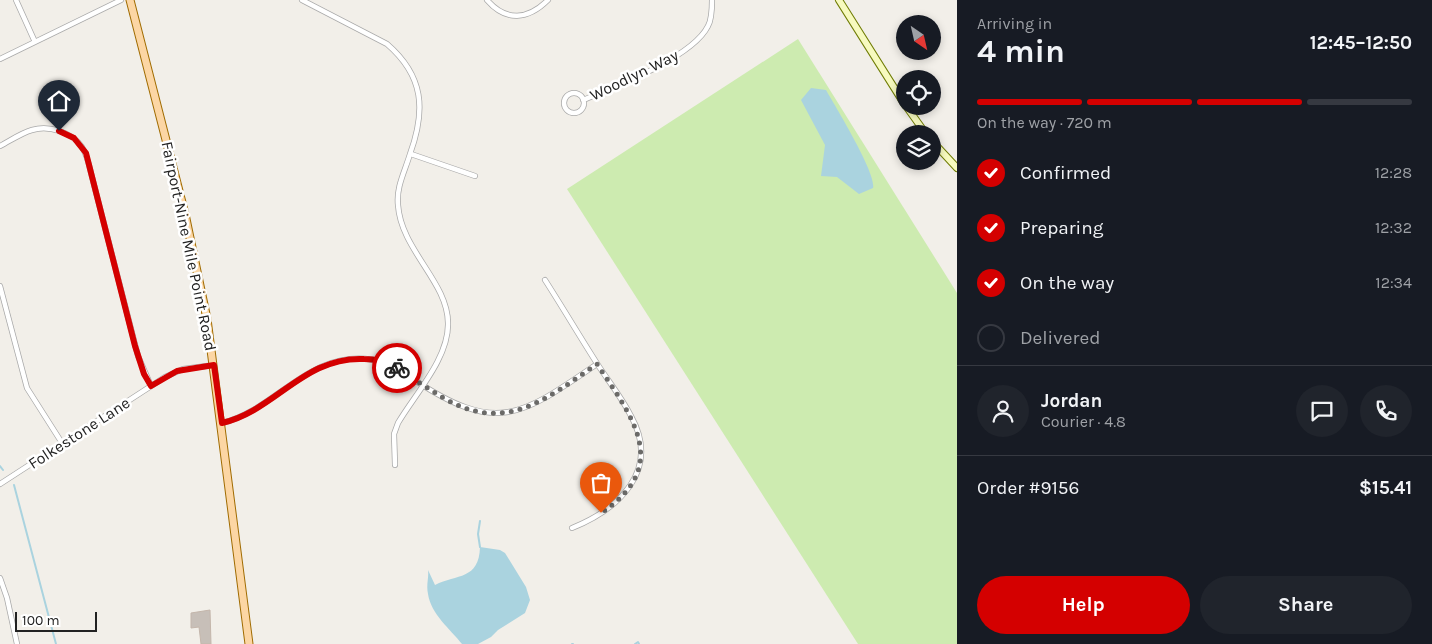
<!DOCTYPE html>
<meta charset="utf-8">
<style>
body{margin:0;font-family:Karla,sans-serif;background:#20242c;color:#f1f3f6;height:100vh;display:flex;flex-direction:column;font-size:19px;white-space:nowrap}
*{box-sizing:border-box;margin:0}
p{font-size:16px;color:#9ea1a6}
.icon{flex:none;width:28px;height:28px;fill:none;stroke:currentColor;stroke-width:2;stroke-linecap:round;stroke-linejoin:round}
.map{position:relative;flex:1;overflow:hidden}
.details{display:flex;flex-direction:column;background:#171b24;width:475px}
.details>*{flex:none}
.needle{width:32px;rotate:146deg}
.controls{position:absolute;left:896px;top:15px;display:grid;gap:10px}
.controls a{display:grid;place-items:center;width:45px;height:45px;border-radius:50%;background:#171b24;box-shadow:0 2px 8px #0003;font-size:25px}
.scale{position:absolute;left:15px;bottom:12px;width:82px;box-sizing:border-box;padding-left:5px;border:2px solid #222;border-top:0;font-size:14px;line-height:18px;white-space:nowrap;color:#222;-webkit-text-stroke:4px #fff;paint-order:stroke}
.pin{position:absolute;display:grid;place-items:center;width:42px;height:42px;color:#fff;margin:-51px -21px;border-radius:50% 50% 50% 0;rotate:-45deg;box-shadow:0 0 5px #0007}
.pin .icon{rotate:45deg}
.courier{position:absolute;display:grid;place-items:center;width:50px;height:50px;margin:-25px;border:4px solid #d40000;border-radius:50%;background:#fff;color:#222;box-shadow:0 1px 6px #0007}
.headline em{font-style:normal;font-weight:700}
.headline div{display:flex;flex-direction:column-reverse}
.headline{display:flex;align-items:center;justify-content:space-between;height:85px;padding:0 20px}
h1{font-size:32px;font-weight:700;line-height:38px}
.bar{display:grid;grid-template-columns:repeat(4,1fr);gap:8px 5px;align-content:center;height:60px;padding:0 20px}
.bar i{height:6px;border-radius:4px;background:#363941}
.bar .current{background:#d40000}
.bar p{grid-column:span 4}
.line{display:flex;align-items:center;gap:12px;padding:0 20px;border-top:1px solid #363941}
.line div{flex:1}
.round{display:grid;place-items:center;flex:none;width:52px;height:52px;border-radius:26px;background:#20242c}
ol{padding:0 20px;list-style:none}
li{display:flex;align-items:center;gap:15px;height:55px}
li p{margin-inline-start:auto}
li .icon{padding:5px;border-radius:50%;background:#d40000;color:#fff;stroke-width:4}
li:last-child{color:#9ea1a6}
li i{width:28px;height:28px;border:2px solid #363941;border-radius:50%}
.button{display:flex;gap:10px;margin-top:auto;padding:10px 20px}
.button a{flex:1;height:58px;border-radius:30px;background:#d40000;color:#fff;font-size:20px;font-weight:700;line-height:58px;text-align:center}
.button a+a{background:#20242c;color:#f1f3f6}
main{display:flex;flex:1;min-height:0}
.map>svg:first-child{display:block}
</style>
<main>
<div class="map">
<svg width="957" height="644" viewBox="0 0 957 644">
<rect width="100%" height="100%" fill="#f2efe9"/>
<path fill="#cdebb0" d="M 798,39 L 957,293 L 957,644 L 858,644 L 567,189 Z"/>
<path fill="#aad3df" d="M 811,88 L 826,90 C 835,106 877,174 873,188 L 859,194 L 837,177 L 821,176 L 825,145 L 801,100 Z
M 480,547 L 500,550 L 505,553 L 526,587 L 530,600 L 525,613 L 498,630 L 491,637 L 478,644 L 462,644 C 450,629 431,614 428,594 C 426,585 429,578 428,570 L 435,585 C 457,574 479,580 480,547 Z"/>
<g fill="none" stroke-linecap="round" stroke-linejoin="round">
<path stroke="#aad3df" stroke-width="2" d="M 0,466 L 3,470
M 14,485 L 56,644
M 480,521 L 478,534 L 480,547
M 572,644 L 573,644
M 635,644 L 638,642 L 639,644"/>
</g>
<path fill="#c7bfb8" stroke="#c4b6ab" d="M 210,610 L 211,644 L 201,644 L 199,627 L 191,628 L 191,613 Z"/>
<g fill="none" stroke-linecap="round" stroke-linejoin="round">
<g stroke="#a9a9a9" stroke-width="6">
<path id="street" d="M 16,0 L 35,42
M 302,0 L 387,44 C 424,76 426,110 410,154 C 405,171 396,187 398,205 C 401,250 448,282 448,323 C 449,358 415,394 398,423 L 394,434 L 395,465
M 487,0 C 506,22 528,20 548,0
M 0,59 L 121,0
M564 103a10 10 0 1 1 20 0a10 10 0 1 1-20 0Z
M 583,100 C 615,87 693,57 708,26 C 712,19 712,8 712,0
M 0,146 C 10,141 21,133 32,130 C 49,125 72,132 82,147 C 87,155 89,164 91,173 L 138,356 L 151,386
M 411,154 L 475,176
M 545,280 C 563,308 580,337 598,365 C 609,382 622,398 631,416 C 661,470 619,509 572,528
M 0,286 L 27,388 L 62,443
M 222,423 C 269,412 300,364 350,359 C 374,356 394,365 413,379 C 497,435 521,416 597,364
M 0,484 L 165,377 L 183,369 L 214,365
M 0,578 L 7,598 L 17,644"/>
</g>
<g stroke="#707d05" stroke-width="8">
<path id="secondary" d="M 839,0 L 905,105
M 906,106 L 926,134
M 932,141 L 957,168"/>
</g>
<g stroke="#a06b00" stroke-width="9">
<path id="primary" d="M 130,0 L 185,214 L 207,319 L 249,644"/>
</g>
<use href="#street" stroke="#fff" stroke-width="4.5"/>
<use href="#secondary" stroke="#f7fabf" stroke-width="6"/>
<use href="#primary" stroke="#fcd6a4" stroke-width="7"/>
</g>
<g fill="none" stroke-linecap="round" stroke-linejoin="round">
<path stroke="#6b6a68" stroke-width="5" stroke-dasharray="0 9" d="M 397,368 C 412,378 427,388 442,397 C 505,435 546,399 597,364 C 633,418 672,466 601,513"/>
<path stroke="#d40000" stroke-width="6" d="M 59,131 L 74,138 L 86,153 L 135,346 L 144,374 L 151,386 L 177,371 L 214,365 L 222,423 C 275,411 304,356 364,359 C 376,359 387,362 397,368"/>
</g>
<g text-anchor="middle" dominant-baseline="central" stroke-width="5" stroke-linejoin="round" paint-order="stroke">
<g font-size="16" fill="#222" stroke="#fff">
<text transform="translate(634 75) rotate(-26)">Woodlyn Way</text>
<text transform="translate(189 246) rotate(78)">Fairport-Nine Mile Point Road</text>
<text transform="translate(79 433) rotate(-33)">Folkestone Lane</text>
</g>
</g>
</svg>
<div class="controls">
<a><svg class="needle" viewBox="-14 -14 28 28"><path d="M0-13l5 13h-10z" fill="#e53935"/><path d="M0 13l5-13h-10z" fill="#9ea1a6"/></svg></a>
<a><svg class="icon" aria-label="locate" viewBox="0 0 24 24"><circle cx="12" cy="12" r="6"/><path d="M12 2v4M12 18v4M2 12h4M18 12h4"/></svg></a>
<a><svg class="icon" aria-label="layers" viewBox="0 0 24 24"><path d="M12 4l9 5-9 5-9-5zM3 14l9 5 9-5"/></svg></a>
</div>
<div class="scale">100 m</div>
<div class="pin" style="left:601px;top:513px;background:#ea580c"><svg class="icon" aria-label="bag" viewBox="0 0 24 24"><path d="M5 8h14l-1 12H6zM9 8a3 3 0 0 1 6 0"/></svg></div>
<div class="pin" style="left:59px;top:131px;background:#1f2937"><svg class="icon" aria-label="home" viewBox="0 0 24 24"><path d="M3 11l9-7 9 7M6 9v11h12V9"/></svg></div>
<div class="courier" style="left:397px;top:368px"><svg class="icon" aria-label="bike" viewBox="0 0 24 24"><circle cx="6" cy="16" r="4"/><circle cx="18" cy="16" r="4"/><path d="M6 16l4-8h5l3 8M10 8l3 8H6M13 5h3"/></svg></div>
</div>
<section class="details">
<div class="headline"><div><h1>4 min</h1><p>Arriving in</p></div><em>12:45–12:50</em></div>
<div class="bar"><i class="current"></i><i class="current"></i><i class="current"></i><i></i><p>On the way · 720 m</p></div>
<ol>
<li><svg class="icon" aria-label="check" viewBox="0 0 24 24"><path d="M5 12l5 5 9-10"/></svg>Confirmed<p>12:28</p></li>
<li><svg class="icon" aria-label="check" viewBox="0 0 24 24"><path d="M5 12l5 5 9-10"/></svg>Preparing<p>12:32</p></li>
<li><svg class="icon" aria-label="check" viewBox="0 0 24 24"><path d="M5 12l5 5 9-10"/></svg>On the way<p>12:34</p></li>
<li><i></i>Delivered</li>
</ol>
<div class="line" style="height:90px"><a class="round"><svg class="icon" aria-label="person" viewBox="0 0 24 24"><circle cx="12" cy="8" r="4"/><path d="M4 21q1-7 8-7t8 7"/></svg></a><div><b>Jordan</b><p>Courier · 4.8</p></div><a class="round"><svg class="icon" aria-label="chat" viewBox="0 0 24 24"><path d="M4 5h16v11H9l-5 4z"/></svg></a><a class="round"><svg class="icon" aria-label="phone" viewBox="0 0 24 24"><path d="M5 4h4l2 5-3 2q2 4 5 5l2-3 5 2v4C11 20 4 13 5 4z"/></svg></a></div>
<div class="line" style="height:65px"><div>Order #9156</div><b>$15.41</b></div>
<div class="button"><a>Help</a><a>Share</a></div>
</section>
</main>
